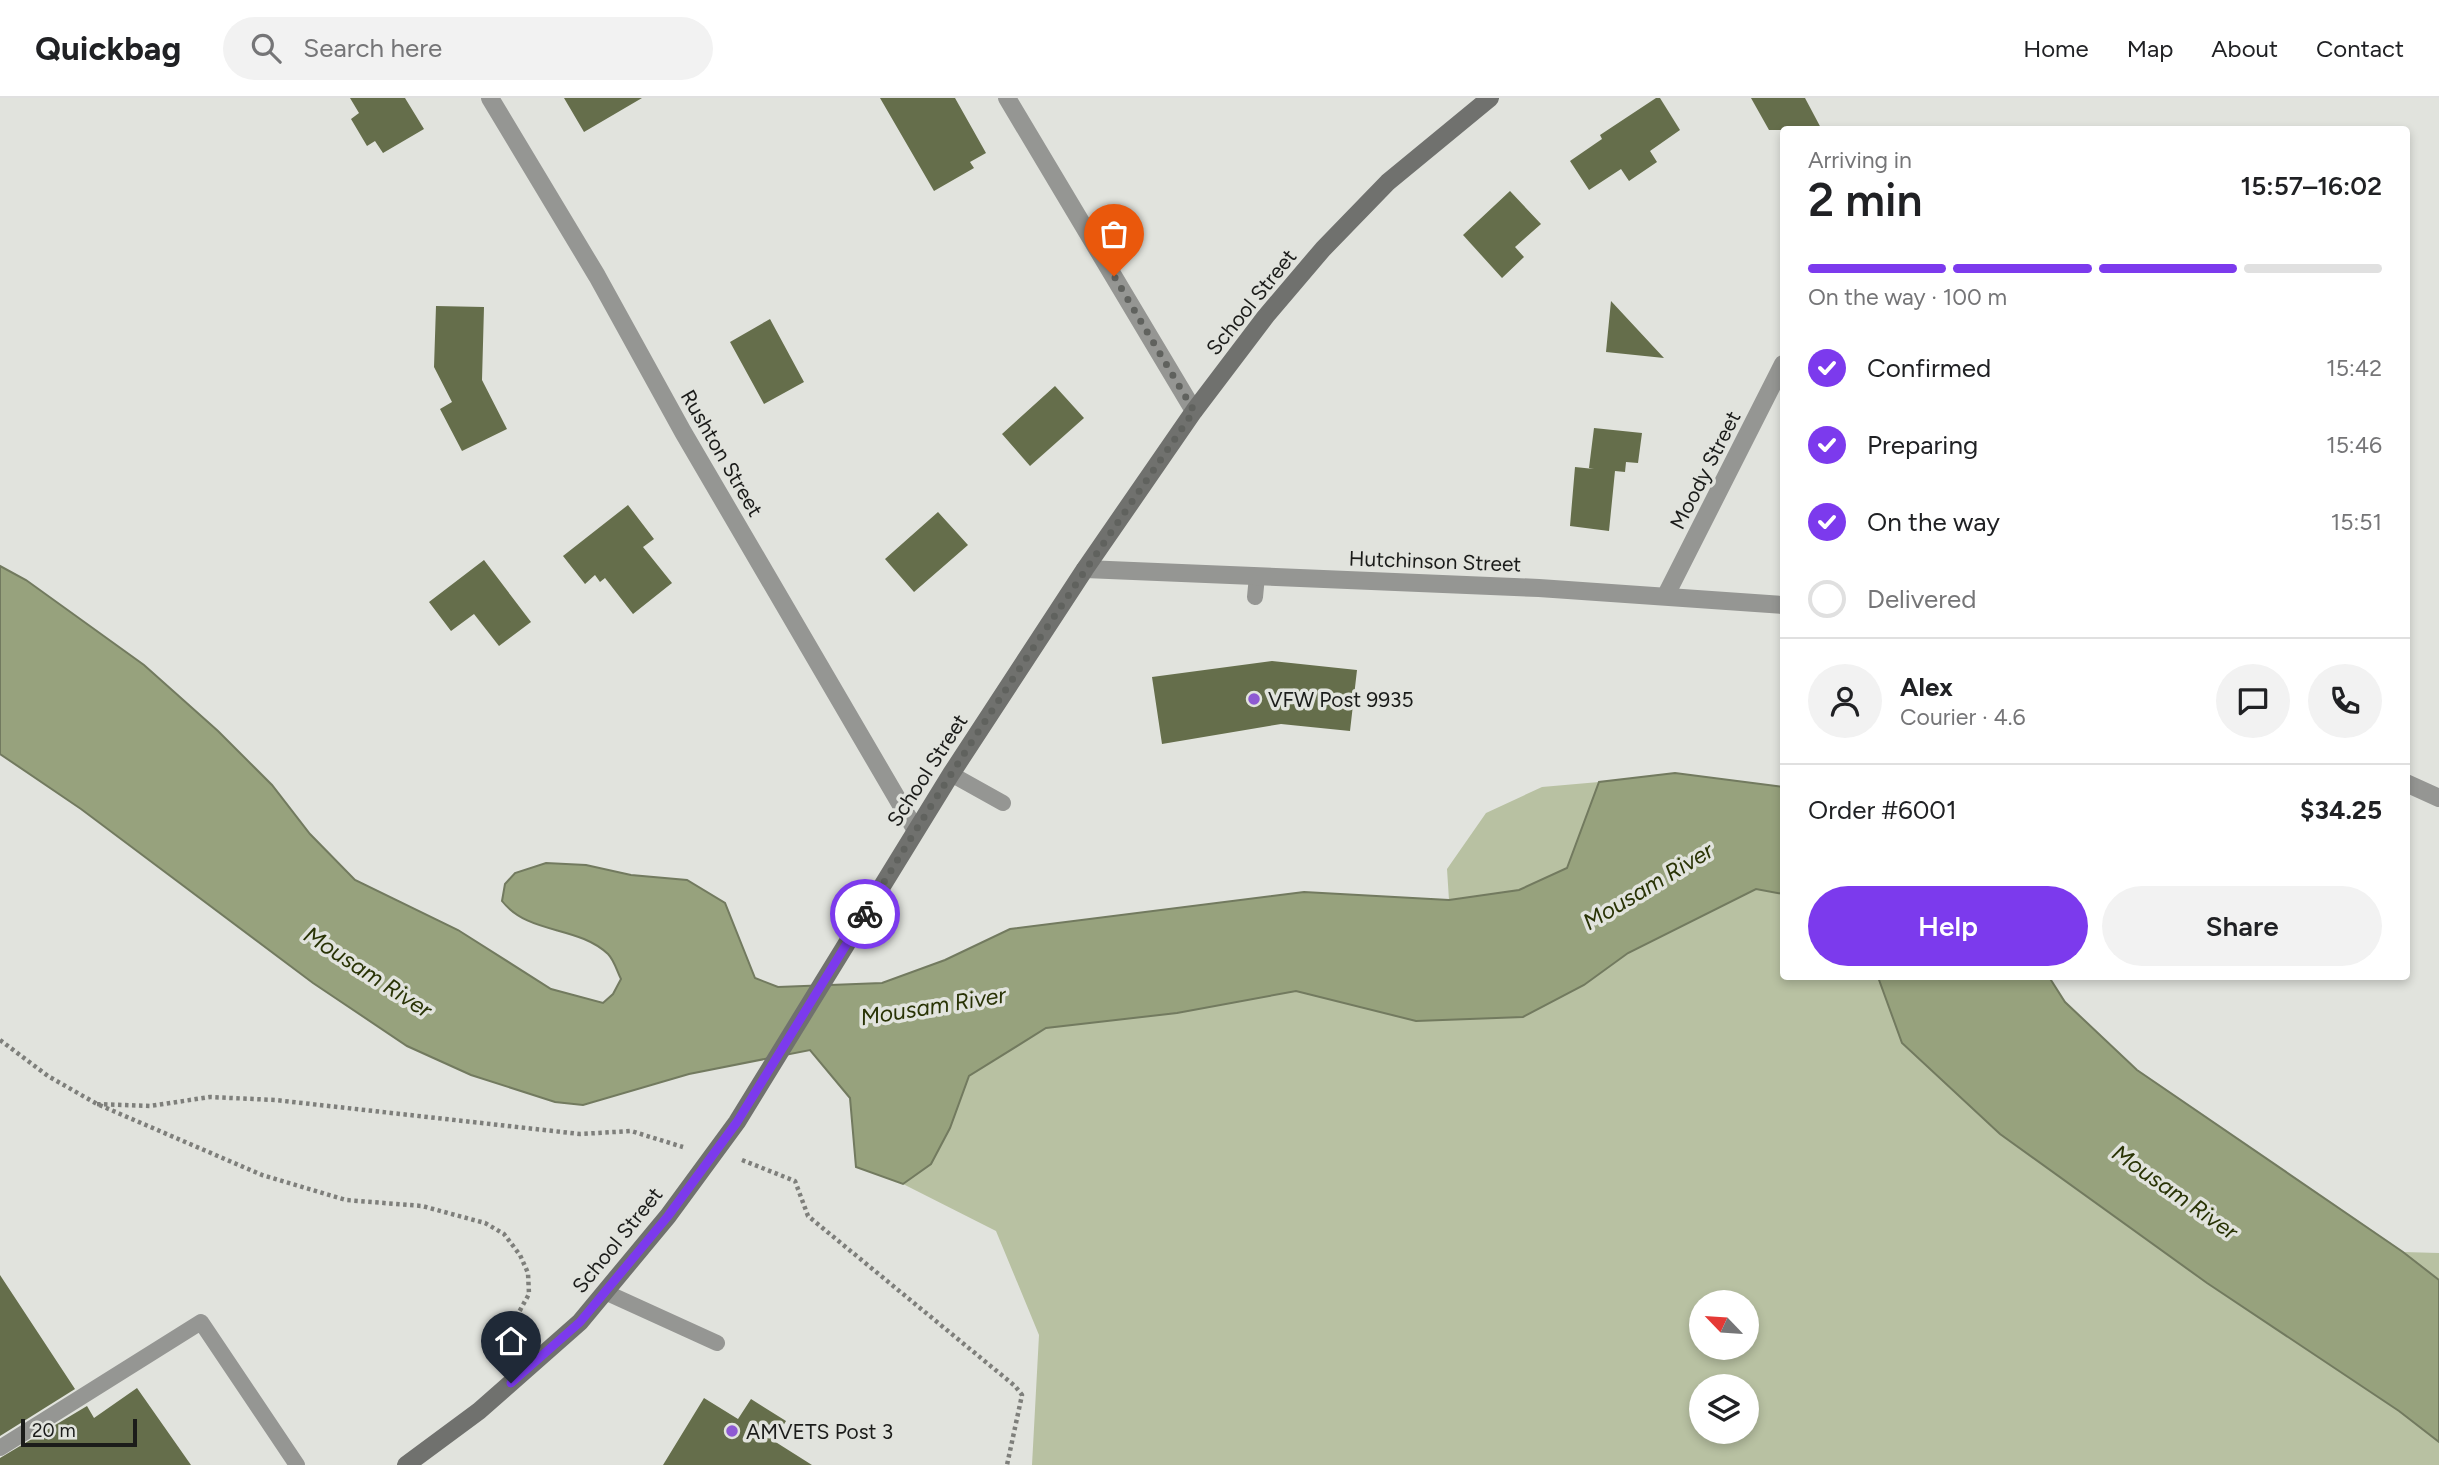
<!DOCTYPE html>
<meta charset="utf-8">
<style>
body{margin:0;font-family:Figtree,sans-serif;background:#f2f2f2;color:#202124;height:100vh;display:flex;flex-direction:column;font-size:26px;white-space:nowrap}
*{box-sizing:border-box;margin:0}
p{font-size:23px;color:#757577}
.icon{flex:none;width:38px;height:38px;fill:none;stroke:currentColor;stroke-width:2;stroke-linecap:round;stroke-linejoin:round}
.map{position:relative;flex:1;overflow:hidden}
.panel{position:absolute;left:1780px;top:28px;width:630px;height:854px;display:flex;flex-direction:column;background:#fff;border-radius:7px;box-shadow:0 4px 10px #0003}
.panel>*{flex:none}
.needle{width:46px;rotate:295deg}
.controls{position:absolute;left:1689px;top:1192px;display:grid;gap:14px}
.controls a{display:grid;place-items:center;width:70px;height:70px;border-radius:50%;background:#fff;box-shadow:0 4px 10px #0003;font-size:35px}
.scale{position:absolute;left:21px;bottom:18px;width:116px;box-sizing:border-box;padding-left:7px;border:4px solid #1b1c1a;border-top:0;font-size:19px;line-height:24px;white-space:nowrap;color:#1b1c1a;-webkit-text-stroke:5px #e1e3dd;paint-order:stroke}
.pin{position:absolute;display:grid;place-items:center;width:60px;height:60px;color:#fff;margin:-72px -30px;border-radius:50% 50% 50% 0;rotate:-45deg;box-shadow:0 0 7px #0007}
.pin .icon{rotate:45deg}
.courier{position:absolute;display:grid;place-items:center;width:70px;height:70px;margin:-35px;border:5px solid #7c3aed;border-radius:50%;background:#fff;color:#222;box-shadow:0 2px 9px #0007}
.headline em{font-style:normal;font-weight:600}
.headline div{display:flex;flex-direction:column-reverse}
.headline{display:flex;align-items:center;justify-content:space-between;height:119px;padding:0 28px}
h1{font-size:46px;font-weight:600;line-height:52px}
.bar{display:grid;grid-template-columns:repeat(4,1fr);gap:10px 7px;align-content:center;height:84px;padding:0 28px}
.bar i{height:9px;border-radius:5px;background:#e0e0e0}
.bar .selected{background:#7c3aed}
.bar p{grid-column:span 4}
.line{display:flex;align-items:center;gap:18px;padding:0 28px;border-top:2px solid #e0e0e0}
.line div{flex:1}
.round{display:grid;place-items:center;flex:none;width:74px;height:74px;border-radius:37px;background:#f2f2f2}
ol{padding:0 28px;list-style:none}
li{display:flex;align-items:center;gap:21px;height:77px}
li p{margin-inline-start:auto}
li .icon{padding:7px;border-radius:50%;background:#7c3aed;color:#fff;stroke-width:4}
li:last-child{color:#757577}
li i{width:38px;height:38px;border:4px solid #e0e0e0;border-radius:50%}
.primary-button{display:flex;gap:14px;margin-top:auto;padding:14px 28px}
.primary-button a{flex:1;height:80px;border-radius:42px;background:#7c3aed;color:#fff;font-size:28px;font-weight:600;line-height:80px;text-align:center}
.primary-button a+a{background:#f2f2f2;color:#202124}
header{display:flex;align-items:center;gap:42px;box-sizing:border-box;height:98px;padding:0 35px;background:#fff;border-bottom:2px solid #e0e0e0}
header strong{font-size:33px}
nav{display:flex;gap:38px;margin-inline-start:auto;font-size:24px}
.search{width:490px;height:63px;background:#f2f2f2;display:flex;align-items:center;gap:18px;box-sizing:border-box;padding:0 24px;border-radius:38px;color:#757577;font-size:26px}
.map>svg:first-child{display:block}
</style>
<header>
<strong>Quickbag</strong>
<div class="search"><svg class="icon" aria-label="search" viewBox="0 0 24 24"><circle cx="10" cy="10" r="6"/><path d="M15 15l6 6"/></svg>Search here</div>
<nav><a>Home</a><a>Map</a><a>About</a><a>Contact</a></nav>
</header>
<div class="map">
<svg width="2439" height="1367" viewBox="0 0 2439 1367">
<rect width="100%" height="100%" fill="#e1e3dd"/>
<path fill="#b8c1a2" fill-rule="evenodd" d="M 1599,684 L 1567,770 L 1519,792 L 1449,802 L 1447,771 L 1486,715 L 1542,689 Z
M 1756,791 L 1783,796 L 1783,878 L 1878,879 L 1902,945 L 2000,1036 L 2207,1185 L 2399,1313 L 2439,1344 L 2439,1367 L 1032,1367 L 1039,1237 L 996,1133 L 903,1086 L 931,1066 L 950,1030 L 969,978 L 1046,930 L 1177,915 L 1297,893 L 1416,923 L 1584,887 L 1628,855 ZM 1701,1204 L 1746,1204 L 1746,1250 L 1701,1250 ZM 1701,1288 L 1746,1288 L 1746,1334 L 1701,1334 Z
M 2403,1154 L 2439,1155 L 2439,1182 Z"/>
<path fill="#97a27d" stroke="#727a5f" stroke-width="2" d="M 0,468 L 26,482 L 144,567 L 218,633 L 272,687 L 310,736 L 355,782 L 458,832 L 551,891 L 603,905 L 613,896 L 621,881 C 617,873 614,862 608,856 C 577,827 529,837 502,803 L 505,786 L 515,775 L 546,765 L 586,767 L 631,777 L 687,782 L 725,805 L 755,880 L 778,889 L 882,885 L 945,862 L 1010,831 L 1304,794 L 1449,802 L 1519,792 L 1567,770 L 1599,684 L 1675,675 L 1783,689 L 1783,796 L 1756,791 L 1628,855 L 1584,887 L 1523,919 L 1416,923 L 1296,893 L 1177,915 L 1046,930 L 969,978 L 950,1030 L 931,1066 L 903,1086 L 856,1069 L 850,1000 L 810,952 L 689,976 L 583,1007 L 555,1004 L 471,977 L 407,948 L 313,885 L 81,711 L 0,656 Z
M 1878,879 L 2049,879 L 2065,904 L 2137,972 L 2403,1154 L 2439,1182 L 2439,1344 L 2399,1313 L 2207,1185 L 2000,1036 L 1902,945 Z"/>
<path fill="#656e4b" d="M 350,0 L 405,0 L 424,31 L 383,55 L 375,43 L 367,48 L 351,21 L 359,15 Z
M 564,0 L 642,0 L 584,34 Z
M 880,0 L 955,0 L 986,55 L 970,64 L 974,70 L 934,93 Z
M 1656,0 L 1660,0 L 1680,32 L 1650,53 L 1657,64 L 1629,83 L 1621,71 L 1589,92 L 1570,63 L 1602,41 L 1600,37 Z
M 1751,0 L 1805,0 L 1822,32 L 1769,32 Z
M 1510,93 L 1541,126 L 1515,149 L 1524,159 L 1502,180 L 1463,137 Z
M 1611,203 L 1664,260 L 1606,254 Z
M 436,208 L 484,209 L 482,282 L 507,331 L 462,353 L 440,311 L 452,304 L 434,269 Z
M 770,221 L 804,284 L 764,306 L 730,244 Z
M 1055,288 L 1084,320 L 1030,368 L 1002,336 Z
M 1594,330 L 1642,335 L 1638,365 L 1626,364 L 1625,374 L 1615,373 L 1609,433 L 1570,428 L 1575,369 L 1594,371 L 1589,370 Z
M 628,407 L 654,441 L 643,449 L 672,485 L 633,516 L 605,480 L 600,484 L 595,477 L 585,486 L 563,458 Z
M 938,414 L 968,447 L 914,494 L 885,461 Z
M 484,462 L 531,524 L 499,548 L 474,516 L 451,533 L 429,504 Z
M 1272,563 L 1357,572 L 1350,633 L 1281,626 L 1162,646 L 1152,579 Z
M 0,1177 L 75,1291 L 0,1338 Z
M 137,1290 L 191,1367 L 0,1367 L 0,1360 L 87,1308 L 94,1320 Z
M 704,1300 L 738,1321 L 751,1301 L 786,1323 L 774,1343 L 812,1367 L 663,1367 Z"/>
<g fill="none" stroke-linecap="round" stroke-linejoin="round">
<path stroke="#7e7f7b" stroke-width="4.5" stroke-dasharray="3.5 3.5" stroke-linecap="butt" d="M 0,942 L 48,978 L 97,1006 L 262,1077 L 346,1102 L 422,1108 L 485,1125 L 504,1136 L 520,1157 L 528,1175 L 529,1196 L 503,1243 L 508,1249
M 97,1006 L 150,1008 L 210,999 L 275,1002 L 580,1036 L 631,1033 L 683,1049
M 742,1062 L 795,1083 L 808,1118 L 1015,1288 L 1022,1297 L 1007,1367"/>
<path stroke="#959693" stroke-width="16" d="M 1255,499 L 1257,478
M 951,676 L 1003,705
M 605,1194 L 717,1245
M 0,1350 L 201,1224 L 297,1367"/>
<path stroke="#959693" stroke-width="18" d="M 490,0 L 597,178 L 683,334 L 915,731
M 1007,0 L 1194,313
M 1085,471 L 1539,490 L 1783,507
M 1666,497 L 1783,266
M 2406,685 L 2439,700"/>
<path stroke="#70716e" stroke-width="18" d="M 406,1367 L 479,1313 L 580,1224 L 668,1118 L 737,1024 L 951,676 L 1085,471 L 1194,313 L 1266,218 L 1323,151 L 1388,84 L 1490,0"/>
</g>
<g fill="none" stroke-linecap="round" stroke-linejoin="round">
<path stroke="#60625e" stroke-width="7" stroke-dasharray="0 12.6" d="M 865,816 C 967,644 1081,478 1194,313 L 1114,178"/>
<path stroke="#7c3aed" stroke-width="9" d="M 511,1285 L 580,1224 L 668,1118 L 737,1024 L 865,816"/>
</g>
<g fill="#8e5ad3" stroke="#e1e3dd" stroke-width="2.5">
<circle cx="1254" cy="601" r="7"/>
<circle cx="732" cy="1333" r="7"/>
</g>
<g text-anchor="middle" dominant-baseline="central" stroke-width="7" stroke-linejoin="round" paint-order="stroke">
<g font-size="21" fill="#1b1c1a" stroke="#e1e3dd">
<text transform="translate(1251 204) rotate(-51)">School Street</text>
<text transform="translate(722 355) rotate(60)">Rushton Street</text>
<text transform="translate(1705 372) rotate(-63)">Moody Street</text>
<text transform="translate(1435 463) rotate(2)">Hutchinson Street</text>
<text transform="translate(927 672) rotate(-57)">School Street</text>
<text transform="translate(617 1142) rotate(-51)">School Street</text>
</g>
<g font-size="21" fill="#1b1c1a" stroke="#e1e3dd" text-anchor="start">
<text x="1268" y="601">VFW Post 9935</text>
<text x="746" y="1333">AMVETS Post 3</text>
</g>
<g font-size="23" font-style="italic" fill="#293305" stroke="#e1e3dd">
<text transform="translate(1648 788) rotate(-31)">Mousam River</text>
<text transform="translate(368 874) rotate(33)">Mousam River</text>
<text transform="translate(933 908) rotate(-9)">Mousam River</text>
<text transform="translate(2175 1094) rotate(35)">Mousam River</text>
</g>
</g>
</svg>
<div class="controls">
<a><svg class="needle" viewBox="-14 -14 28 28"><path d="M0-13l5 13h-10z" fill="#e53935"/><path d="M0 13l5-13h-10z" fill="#757577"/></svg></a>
<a><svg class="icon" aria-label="layers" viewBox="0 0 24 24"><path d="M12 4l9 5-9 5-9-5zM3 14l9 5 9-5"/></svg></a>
</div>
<div class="scale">20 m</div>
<div class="pin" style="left:1114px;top:178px;background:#ea580c"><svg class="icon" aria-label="bag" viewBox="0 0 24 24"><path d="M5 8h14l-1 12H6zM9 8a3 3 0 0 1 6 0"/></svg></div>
<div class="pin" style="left:511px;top:1285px;background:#1f2937"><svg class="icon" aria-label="home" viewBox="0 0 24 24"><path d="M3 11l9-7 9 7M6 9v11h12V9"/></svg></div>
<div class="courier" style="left:865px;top:816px"><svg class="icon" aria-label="bike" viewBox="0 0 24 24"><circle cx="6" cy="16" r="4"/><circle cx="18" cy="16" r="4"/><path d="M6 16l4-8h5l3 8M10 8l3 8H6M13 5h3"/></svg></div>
<section class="panel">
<div class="headline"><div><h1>2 min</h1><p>Arriving in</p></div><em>15:57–16:02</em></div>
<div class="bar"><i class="selected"></i><i class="selected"></i><i class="selected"></i><i></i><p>On the way · 100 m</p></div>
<ol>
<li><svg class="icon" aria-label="check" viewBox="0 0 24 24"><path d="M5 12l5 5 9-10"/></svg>Confirmed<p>15:42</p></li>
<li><svg class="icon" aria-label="check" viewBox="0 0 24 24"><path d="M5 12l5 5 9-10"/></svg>Preparing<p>15:46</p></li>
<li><svg class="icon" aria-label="check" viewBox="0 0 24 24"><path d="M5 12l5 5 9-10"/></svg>On the way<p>15:51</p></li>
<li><i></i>Delivered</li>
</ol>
<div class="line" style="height:126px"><a class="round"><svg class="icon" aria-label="person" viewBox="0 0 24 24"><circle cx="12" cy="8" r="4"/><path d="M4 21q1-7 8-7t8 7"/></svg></a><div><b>Alex</b><p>Courier · 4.6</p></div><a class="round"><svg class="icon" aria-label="chat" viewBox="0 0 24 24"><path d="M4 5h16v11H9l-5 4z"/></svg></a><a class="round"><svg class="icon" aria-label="phone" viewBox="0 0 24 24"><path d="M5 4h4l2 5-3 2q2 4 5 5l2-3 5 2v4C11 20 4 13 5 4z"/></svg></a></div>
<div class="line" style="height:91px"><div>Order #6001</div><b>$34.25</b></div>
<div class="primary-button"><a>Help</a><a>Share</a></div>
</section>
</div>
